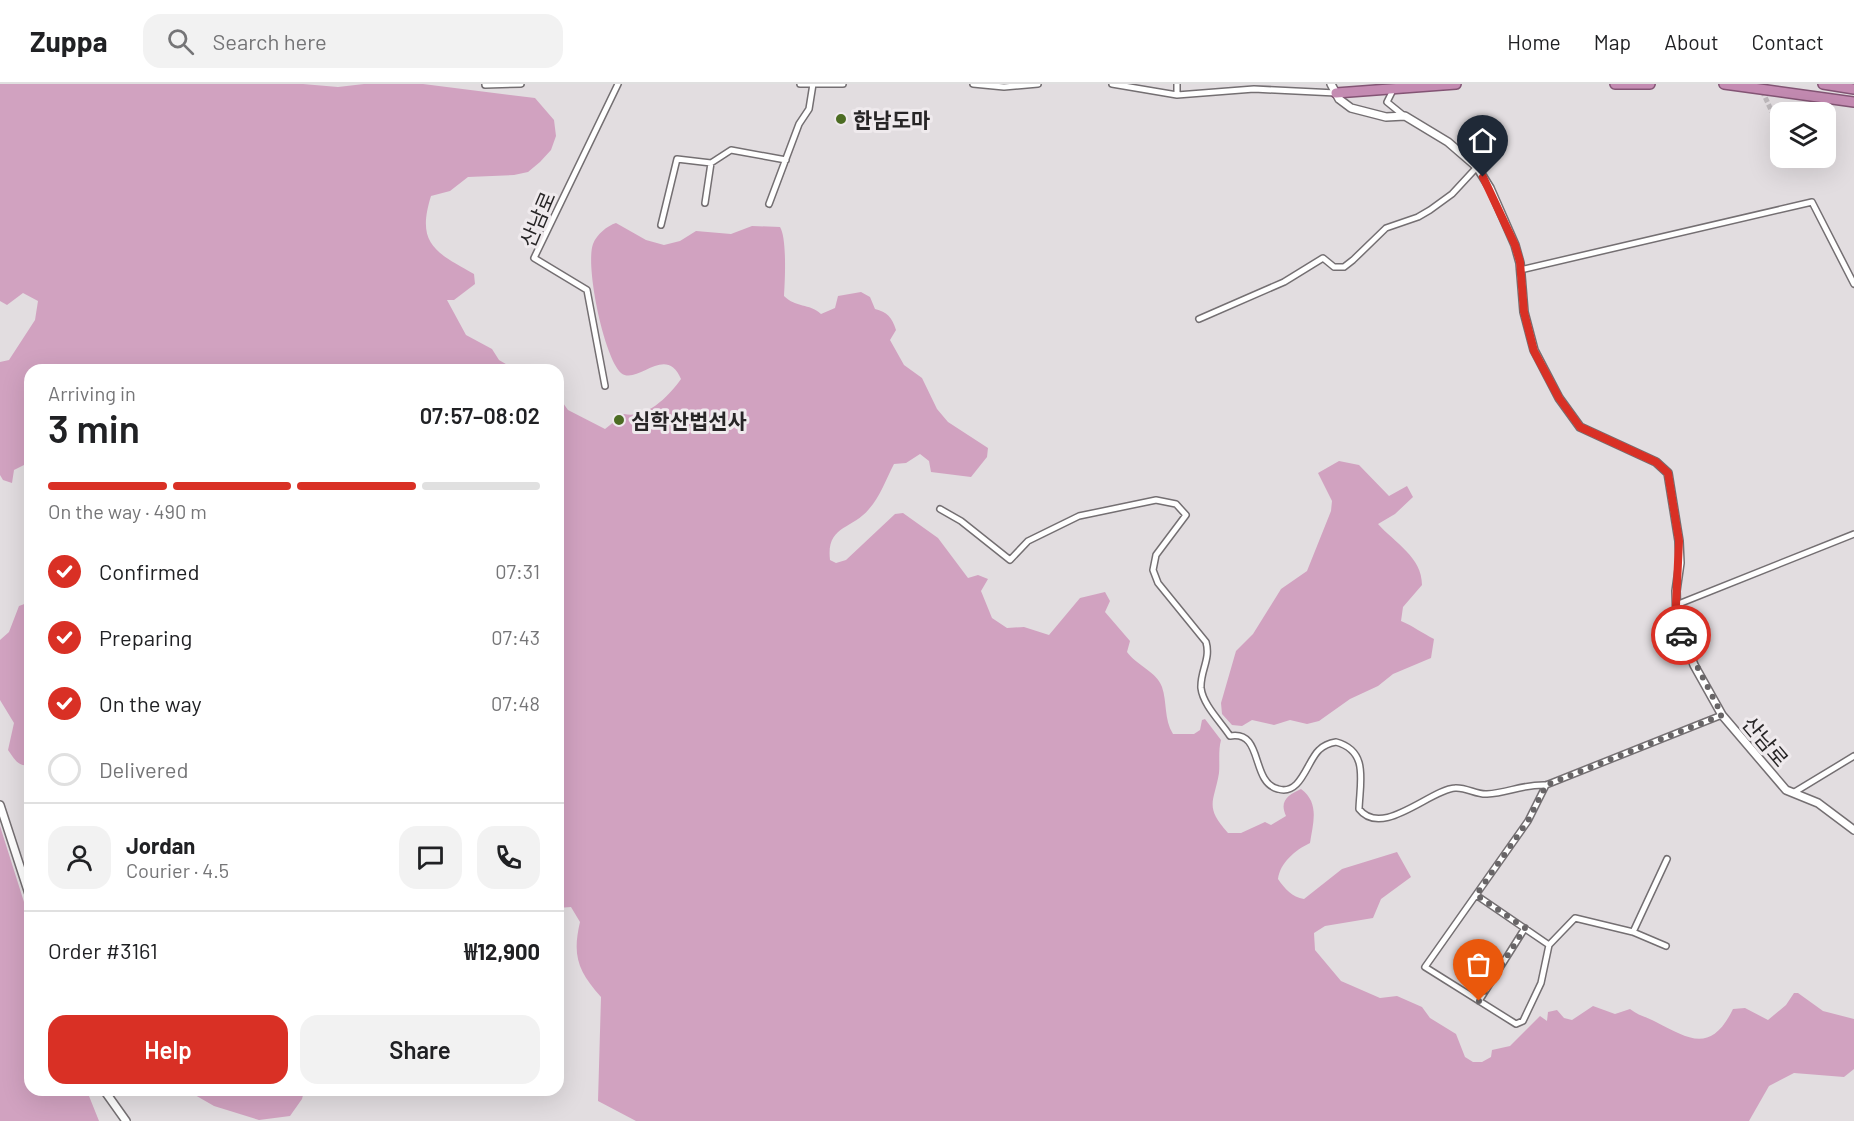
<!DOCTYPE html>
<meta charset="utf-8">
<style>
body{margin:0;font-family:Barlow,"Noto Sans KR",sans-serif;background:#f2f2f2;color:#202124;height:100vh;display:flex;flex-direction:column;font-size:22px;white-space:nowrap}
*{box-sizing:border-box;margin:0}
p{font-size:20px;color:#757577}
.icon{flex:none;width:33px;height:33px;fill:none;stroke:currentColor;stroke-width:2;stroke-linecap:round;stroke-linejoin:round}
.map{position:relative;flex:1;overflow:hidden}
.details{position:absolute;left:24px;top:280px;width:540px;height:732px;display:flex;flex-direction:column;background:#fff;border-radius:18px;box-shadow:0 6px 24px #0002}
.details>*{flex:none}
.tools{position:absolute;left:1770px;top:18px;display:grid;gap:12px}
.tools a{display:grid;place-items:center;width:66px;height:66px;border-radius:12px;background:#fff;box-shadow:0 6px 24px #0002;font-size:30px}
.pin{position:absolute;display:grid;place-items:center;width:51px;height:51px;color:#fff;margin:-62px -26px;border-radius:50% 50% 50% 0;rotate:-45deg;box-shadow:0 0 6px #0007}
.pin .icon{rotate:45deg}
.courier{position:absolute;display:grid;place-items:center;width:60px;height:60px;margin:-30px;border:4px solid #d93025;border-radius:50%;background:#fff;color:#222;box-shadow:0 2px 8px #0007}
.headline em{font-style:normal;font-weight:600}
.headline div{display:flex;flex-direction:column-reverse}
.headline{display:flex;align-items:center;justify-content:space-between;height:102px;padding:0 24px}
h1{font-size:39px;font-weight:600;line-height:45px}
.bar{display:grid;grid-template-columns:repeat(4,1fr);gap:9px 6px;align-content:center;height:72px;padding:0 24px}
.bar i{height:8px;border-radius:4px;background:#e0e0e0}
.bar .current{background:#d93025}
.bar p{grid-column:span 4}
.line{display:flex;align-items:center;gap:15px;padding:0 24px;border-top:2px solid #e0e0e0}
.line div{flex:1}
.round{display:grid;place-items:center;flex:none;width:63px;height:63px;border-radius:18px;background:#f2f2f2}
ol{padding:0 24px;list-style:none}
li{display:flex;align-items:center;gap:18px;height:66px}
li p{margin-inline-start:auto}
li .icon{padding:6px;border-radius:50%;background:#d93025;color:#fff;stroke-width:4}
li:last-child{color:#757577}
li i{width:33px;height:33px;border:3px solid #e0e0e0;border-radius:50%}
.primary-button{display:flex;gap:12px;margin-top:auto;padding:12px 24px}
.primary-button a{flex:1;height:69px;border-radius:18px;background:#d93025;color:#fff;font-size:24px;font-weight:600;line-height:69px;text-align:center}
.primary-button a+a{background:#f2f2f2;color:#202124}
header{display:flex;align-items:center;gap:36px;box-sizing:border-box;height:84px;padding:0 30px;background:#fff;border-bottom:2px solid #e0e0e0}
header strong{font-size:28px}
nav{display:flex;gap:33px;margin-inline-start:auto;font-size:21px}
.search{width:420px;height:54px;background:#f2f2f2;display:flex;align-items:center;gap:15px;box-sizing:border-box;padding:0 21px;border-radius:18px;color:#757577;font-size:22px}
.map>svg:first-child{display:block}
</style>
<header>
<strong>Zuppa</strong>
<div class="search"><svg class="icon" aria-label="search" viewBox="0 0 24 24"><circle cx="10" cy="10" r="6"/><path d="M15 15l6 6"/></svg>Search here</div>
<nav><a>Home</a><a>Map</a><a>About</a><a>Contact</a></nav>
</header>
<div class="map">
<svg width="1854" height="1037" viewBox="0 0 1854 1037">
<rect width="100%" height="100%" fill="#e2dde0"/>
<path fill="#d1a2c0" d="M 0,0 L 303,0 L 338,3 L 364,0 L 423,0 L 535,14 L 554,36 L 556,52 L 551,66 L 540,78 L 528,88 L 514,91 L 468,93 L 450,107 L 431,112 C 416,160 435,168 474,190 L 475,200 L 454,216 L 447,216 L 466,251 L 492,265 L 499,276 L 516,286 L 30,286 L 30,378 L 14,386 L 12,399 L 3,396 L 0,391 L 0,278 L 9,276 L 35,236 L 38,217 L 23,209 L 7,221 L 0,217 Z
M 616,139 L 646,156 L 664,161 L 680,157 L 696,147 L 731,150 L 752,142 L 780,143 C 787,154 785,196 784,212 C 796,224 809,219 821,230 L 835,224 L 838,212 L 861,208 L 870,213 L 875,225 C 887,228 892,233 896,246 L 890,256 L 904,281 L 922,294 L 937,325 L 948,338 L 988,364 L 987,373 L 971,393 L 931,388 L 929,377 L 920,370 L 906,379 L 894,380 C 886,395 880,413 869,425 C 852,446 826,441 830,476 L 836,479 L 846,476 L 895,430 L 903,429 L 938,454 L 968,494 L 978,491 L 988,495 L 981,507 L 992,534 L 1007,544 L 1024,543 L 1049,551 L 1080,514 L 1105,508 L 1110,517 L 1105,528 L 1130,557 L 1127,568 C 1136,581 1157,588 1162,603 C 1167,617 1164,636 1173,650 L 1194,650 L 1200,646 L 1202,636 L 1205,635 L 1221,656 C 1218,667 1220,678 1219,689 C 1214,719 1204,722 1228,749 L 1241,749 L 1265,738 L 1271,741 L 1286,732 C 1279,717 1288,711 1301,705 C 1320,719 1313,739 1310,759 C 1295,766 1280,779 1278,795 C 1285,805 1292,813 1304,815 L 1342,785 L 1397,768 L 1411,793 L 1381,815 L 1373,834 L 1325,842 L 1314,849 L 1315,866 L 1341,897 L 1380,914 L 1397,912 L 1422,923 L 1430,934 L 1456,950 L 1465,973 L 1473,978 L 1482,978 L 1491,973 L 1492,966 L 1510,962 L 1540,932 L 1547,937 L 1548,928 L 1557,926 L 1564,934 L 1572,936 L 1593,922 L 1615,930 L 1630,925 C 1639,932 1647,933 1656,938 C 1689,955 1711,970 1733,925 L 1745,924 L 1768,936 L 1786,921 L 1794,909 L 1798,909 L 1823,927 L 1854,935 L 1854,985 L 1844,993 L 1794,989 L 1769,1002 L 1749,1037 L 636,1037 L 598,1017 L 601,913 C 578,887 572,872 580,838 L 571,823 L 558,824 L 558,312 L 568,326 L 605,345 L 624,330 C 647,335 669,312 681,295 C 666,259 637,302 621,289 C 604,273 585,182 593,160 C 597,150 607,142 616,139 Z
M 1339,377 L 1359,381 L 1389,412 L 1407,402 L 1413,413 L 1395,430 L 1378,440 C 1395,459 1422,473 1422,501 L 1403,523 L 1401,537 C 1413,542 1422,549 1434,555 L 1431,574 L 1393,590 L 1378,602 L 1350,615 L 1319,637 L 1307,640 L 1290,636 L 1274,641 L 1252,636 L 1242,642 L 1232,641 L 1222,630 L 1221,619 L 1236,567 L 1253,550 L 1281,505 L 1307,487 L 1331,427 L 1332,417 L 1318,389 Z
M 27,519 L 30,521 L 30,680 C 19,685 14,674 8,666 L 14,639 L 0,616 L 0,556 L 9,548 L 19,522 Z
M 0,742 L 30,837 L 30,1006 L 87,1007 L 99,1037 L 0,1037 Z
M 188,1007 L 304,1007 L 302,1015 L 290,1032 L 259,1036 L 214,1022 Z"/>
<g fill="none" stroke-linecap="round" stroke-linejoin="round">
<path stroke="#bdb8bb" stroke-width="5" stroke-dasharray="5 2.5" stroke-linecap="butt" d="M 1759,0 L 1772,28"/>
<g stroke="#746f72" stroke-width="8">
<path id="minor" d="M 800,0 L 843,0
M 973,0 L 1004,3 L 1038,0
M 1112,0 L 1177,11 L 1254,5 L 1336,9
M 485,1 L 521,0
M 1393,6 L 1387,18 L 1403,31
M 1177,11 L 1177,0
M 705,119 L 711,79 L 731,66 L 786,76
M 769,120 L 799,40 L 809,25 L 813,0
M 661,141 L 677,75 L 711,79
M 1520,186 L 1812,118 L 1854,200
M 1199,235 L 1284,198 L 1323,174 L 1334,183 L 1344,183 L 1353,176 L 1386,144 L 1418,133 L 1430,126 L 1452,110 L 1477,83
M 605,302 L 587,206 L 534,174 L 618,0
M 940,425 L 961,437 L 1010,476 L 1028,457 L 1079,432 L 1156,416 L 1176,420 L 1186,431 L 1156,471 L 1153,486 L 1158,499 L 1206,558 C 1211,575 1200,587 1201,604 C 1203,621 1221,638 1230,652 C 1264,646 1250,698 1278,705 C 1301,712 1307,677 1319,666 C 1324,661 1330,659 1336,658 C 1369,667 1360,697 1359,725 C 1382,755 1431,705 1455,704 C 1466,703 1477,711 1487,710 C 1508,709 1523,700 1546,701 L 1722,631
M 1676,521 L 1854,450
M 1793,709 L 1854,672
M 1476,811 L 1549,861 L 1541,899 L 1523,937 L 1516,940 L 1425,883 L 1528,737 L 1546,701
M 1633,848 L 1667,775
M 1549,861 L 1575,834 L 1633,848 L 1666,862
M 1479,917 L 1525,844"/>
</g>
<g stroke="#746f72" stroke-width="10">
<path id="tertiary" d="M 1331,0 L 1339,15 L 1351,24 L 1386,33 L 1405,32 L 1448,58 L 1477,83 L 1490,104 L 1515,161 L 1520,179 L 1524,228 L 1534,266 L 1559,314 L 1580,343 L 1656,378 L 1668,389 L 1679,457 L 1680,479 L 1676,507 L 1677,538 L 1694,581 L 1722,631 L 1786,706 L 1818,719 L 1854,746
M 0,721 L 30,813
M 104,1006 L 126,1037"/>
</g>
<g stroke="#835474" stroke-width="12">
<path id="trunk" d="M 1615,0 L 1650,0
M 1724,0 L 1854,18
M 1823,0 L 1854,5
M 1336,9 L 1456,0"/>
</g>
<use href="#minor" stroke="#fff" stroke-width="5"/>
<use href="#tertiary" stroke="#fff" stroke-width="7"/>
<use href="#trunk" stroke="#c48bb2" stroke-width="9"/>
</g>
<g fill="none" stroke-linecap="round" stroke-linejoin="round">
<path stroke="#686567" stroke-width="6" stroke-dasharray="0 10.8" d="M 1479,917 L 1525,844 L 1476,811 L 1528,737 L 1546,701 L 1722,631 L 1681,551"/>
<path stroke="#d93025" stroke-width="8" d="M 1483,93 L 1515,161 L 1520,178 L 1524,228 L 1534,267 L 1559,314 L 1580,343 L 1656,378 L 1668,389 L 1679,457 L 1676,521 L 1681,551"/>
</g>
<g fill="#4c6c23" stroke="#efeaed" stroke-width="2">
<circle cx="841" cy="35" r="6"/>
<circle cx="619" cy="336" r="6"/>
</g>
<g text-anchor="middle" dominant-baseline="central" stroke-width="6" stroke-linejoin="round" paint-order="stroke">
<g font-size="21" font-weight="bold" fill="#272526" stroke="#efeaed" text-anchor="start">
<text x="853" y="35">한남도마</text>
<text x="631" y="336">심학산법선사</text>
</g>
<g font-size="21" fill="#272526" stroke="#efeaed">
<text transform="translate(537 135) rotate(-67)">산남로</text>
<text transform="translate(1766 657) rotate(50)">산남로</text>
</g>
</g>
</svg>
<div class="tools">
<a><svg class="icon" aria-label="layers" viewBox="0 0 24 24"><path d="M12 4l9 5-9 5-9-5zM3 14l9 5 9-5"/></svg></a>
</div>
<div class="pin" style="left:1479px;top:917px;background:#ea580c"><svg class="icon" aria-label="bag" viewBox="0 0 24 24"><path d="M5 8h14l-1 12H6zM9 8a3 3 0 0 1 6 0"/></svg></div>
<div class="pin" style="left:1483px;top:93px;background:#1f2937"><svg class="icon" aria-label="home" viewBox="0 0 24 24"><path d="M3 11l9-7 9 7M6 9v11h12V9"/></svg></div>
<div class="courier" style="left:1681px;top:551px"><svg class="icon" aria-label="car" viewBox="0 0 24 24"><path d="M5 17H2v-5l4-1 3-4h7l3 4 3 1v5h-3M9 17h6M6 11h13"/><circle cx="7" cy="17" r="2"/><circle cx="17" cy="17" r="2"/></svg></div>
<section class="details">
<div class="headline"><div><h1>3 min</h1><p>Arriving in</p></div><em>07:57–08:02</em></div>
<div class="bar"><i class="current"></i><i class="current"></i><i class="current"></i><i></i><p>On the way · 490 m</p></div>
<ol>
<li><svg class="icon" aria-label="check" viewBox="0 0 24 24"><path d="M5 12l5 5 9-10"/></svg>Confirmed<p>07:31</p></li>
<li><svg class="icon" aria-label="check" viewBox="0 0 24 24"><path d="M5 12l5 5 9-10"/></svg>Preparing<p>07:43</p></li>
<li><svg class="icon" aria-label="check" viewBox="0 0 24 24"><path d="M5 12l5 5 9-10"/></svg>On the way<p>07:48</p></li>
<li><i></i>Delivered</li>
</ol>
<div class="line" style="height:108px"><a class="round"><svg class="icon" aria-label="person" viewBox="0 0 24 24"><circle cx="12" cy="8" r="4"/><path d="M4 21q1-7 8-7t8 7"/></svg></a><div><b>Jordan</b><p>Courier · 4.5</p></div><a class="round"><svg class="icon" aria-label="chat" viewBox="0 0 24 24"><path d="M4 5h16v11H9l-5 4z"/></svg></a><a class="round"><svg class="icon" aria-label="phone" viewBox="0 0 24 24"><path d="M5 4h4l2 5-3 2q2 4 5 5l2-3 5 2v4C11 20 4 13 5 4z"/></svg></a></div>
<div class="line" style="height:78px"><div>Order #3161</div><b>₩12,900</b></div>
<div class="primary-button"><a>Help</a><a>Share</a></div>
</section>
</div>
